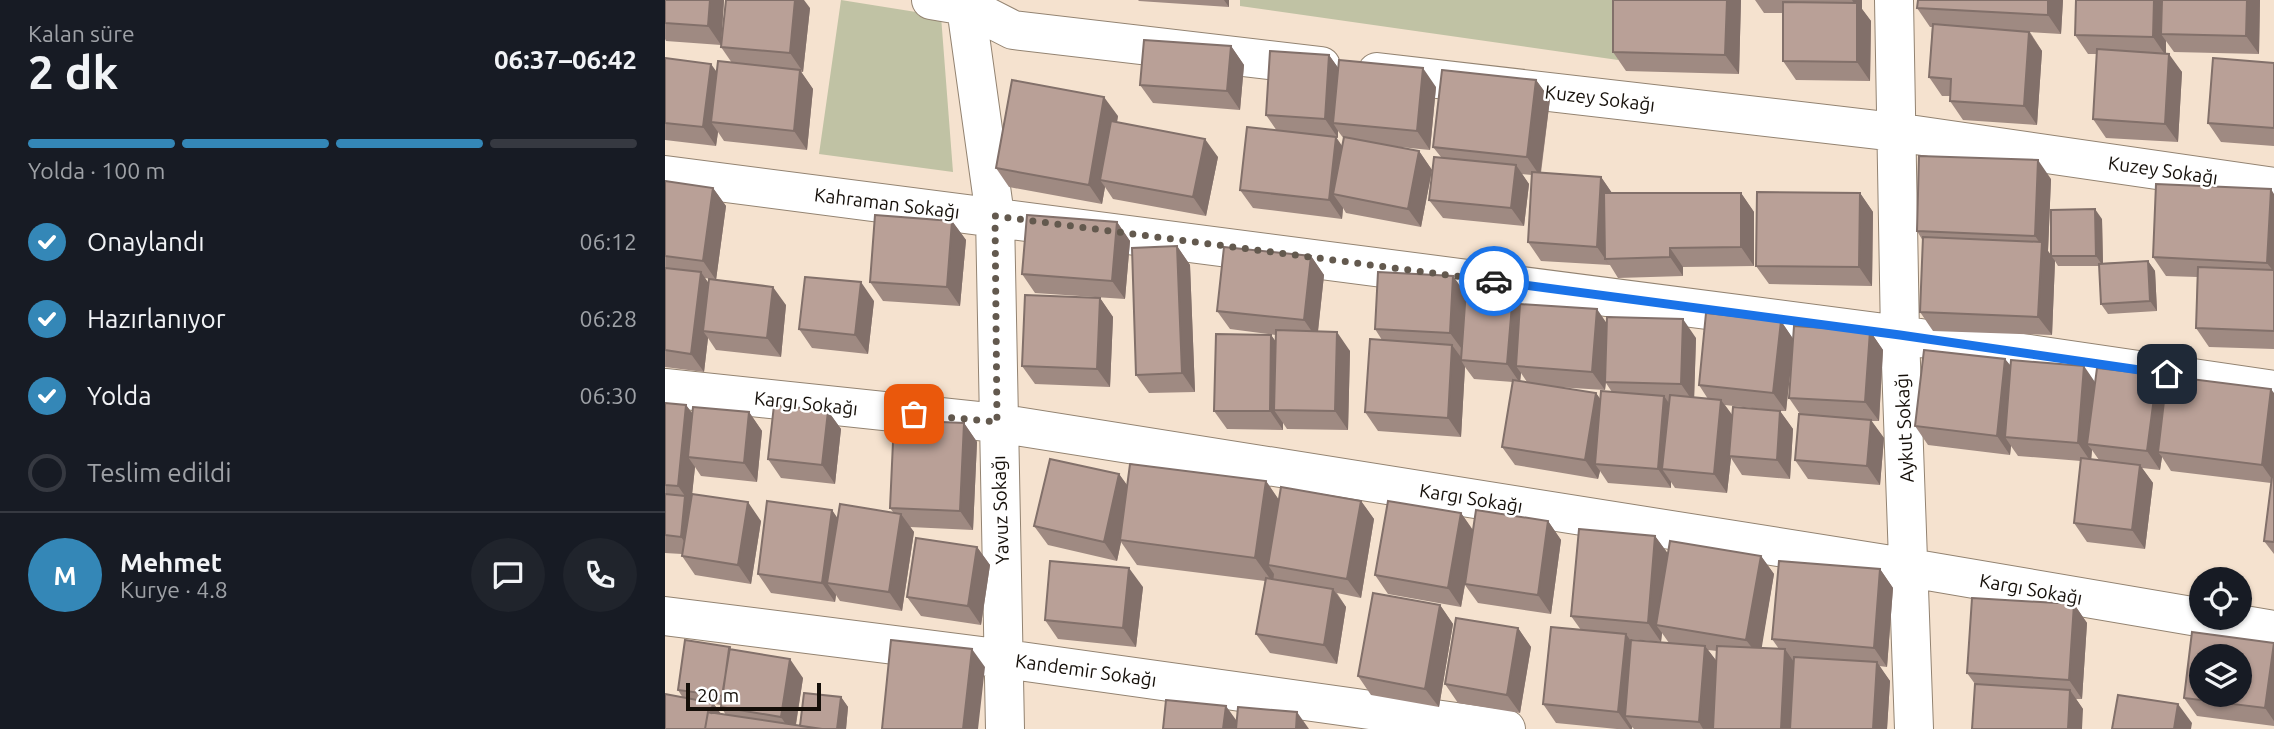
<!DOCTYPE html>
<html lang="tr">
<meta charset="utf-8">
<style>
body{margin:0;font-family:Ubuntu,sans-serif;background:#20242c;color:#f1f3f6;height:100vh;display:flex;flex-direction:column;font-size:26px;white-space:nowrap}
*{box-sizing:border-box;margin:0}
p{font-size:23px;color:#9ea1a6}
.icon{flex:none;width:38px;height:38px;fill:none;stroke:currentColor;stroke-width:2;stroke-linecap:round;stroke-linejoin:round}
.map{position:relative;flex:1;overflow:hidden}
.details{display:flex;flex-direction:column;background:#171b24;width:665px}
.details>*{flex:none}
.tools{position:absolute;left:1524px;top:567px;display:grid;gap:14px}
.tools a{display:grid;place-items:center;width:63px;height:63px;border-radius:50%;background:#171b24;box-shadow:0 2px 5px #0004;font-size:35px}
.scale{position:absolute;left:21px;bottom:18px;width:135px;box-sizing:border-box;padding-left:7px;border:4px solid #150f09;border-top:0;font-size:19px;line-height:24px;white-space:nowrap;color:#150f09;-webkit-text-stroke:5px #fff;paint-order:stroke}
.pin{position:absolute;display:grid;place-items:center;width:60px;height:60px;color:#fff;margin:-30px;border-radius:14px;box-shadow:0 4px 10px #0006}
.courier{position:absolute;display:grid;place-items:center;width:70px;height:70px;margin:-35px;border:5px solid #1a73e8;border-radius:50%;background:#fff;color:#222;box-shadow:0 2px 9px #0007}
.head em{font-style:normal;font-weight:600}
.head div{display:flex;flex-direction:column-reverse}
.head{display:flex;align-items:center;justify-content:space-between;height:119px;padding:0 28px}
h1{font-size:46px;font-weight:600;line-height:52px}
.bar{display:grid;grid-template-columns:repeat(4,1fr);gap:10px 7px;align-content:center;height:84px;padding:0 28px}
.bar i{height:9px;border-radius:5px;background:#363941}
.bar .current{background:#3487b7}
.bar p{grid-column:span 4}
.line{display:flex;align-items:center;gap:18px;padding:0 28px;border-top:2px solid #363941}
.line div{flex:1}
.round{display:grid;place-items:center;flex:none;width:74px;height:74px;border-radius:37px;background:#20242c}
ol{padding:0 28px;list-style:none}
li{display:flex;align-items:center;gap:21px;height:77px}
li p{margin-inline-start:auto}
li .icon{padding:7px;border-radius:50%;background:#3487b7;color:#fff;stroke-width:4}
li:last-child{color:#9ea1a6}
li i{width:38px;height:38px;border:4px solid #363941;border-radius:50%}
main{display:flex;flex:1;min-height:0}
.map>svg:first-child{display:block}
</style>
<main>
<section class="details">
<div class="head"><div><h1>2 dk</h1><p>Kalan süre</p></div><em>06:37–06:42</em></div>
<div class="bar"><i class="current"></i><i class="current"></i><i class="current"></i><i></i><p>Yolda · 100 m</p></div>
<ol>
<li><svg class="icon" aria-label="check" viewBox="0 0 24 24"><path d="M5 12l5 5 9-10"/></svg>Onaylandı<p>06:12</p></li>
<li><svg class="icon" aria-label="check" viewBox="0 0 24 24"><path d="M5 12l5 5 9-10"/></svg>Hazırlanıyor<p>06:28</p></li>
<li><svg class="icon" aria-label="check" viewBox="0 0 24 24"><path d="M5 12l5 5 9-10"/></svg>Yolda<p>06:30</p></li>
<li><i></i>Teslim edildi</li>
</ol>
<div class="line" style="height:126px"><b class="round" style="background:#3487b7;color:#fff">M</b><div><b>Mehmet</b><p>Kurye · 4.8</p></div><a class="round"><svg class="icon" aria-label="chat" viewBox="0 0 24 24"><path d="M4 5h16v11H9l-5 4z"/></svg></a><a class="round"><svg class="icon" aria-label="phone" viewBox="0 0 24 24"><path d="M5 4h4l2 5-3 2q2 4 5 5l2-3 5 2v4C11 20 4 13 5 4z"/></svg></a></div>
</section>
<div class="map">
<svg width="1609" height="729" viewBox="0 0 1609 729">
<rect width="100%" height="100%" fill="#f5e2cf"/>
<path fill="#c0c2a4" d="M 176,0 L 276,16 L 288,172 L 154,154 Z
M 575,0 L 953,0 L 953,60 L 575,6 Z"/>
<g fill="none" stroke-linecap="round" stroke-linejoin="round">
<g stroke="#938371" stroke-width="40">
<path id="minor" d="M 266,0 L 301,6 L 348,30 L 656,66
M 300,0 L 330,216 L 340,729
M 1229,0 L 1235,335 L 1249,729
M 712,72 L 1230,132 L 1609,187
M 0,175 L 1235,335 L 1609,390
M 0,388 L 332,423 L 1245,568 L 1609,630
M 0,616 L 340,659 L 841,729"/>
</g>
<use href="#minor" stroke="#fff" stroke-width="38"/>
</g>
<path fill="#9f8a82" fill-rule="evenodd" d="M 0,0 L 59,0 L 56,45 L 1,41 L 0,39 Z
M 473,0 L 564,0 L 564,7 L 474,1 Z
M 948,0 L 1076,0 L 1074,74 L 961,71 L 948,52 Z
M 1090,0 L 1197,0 L 1197,9 L 1206,21 L 1205,81 L 1131,80 L 1118,61 L 1118,13 L 1099,13 Z
M 1398,0 L 1396,34 L 1365,32 L 1377,51 L 1372,125 L 1298,120 L 1285,101 L 1285,96 L 1277,96 L 1264,77 L 1267,27 L 1265,27 L 1252,8 Z
M 1411,0 L 1595,0 L 1594,54 L 1509,52 L 1501,41 L 1501,54 L 1517,72 L 1513,142 L 1441,138 L 1428,119 L 1432,54 L 1423,54 L 1410,35 Z
M 145,8 L 138,72 L 136,72 L 148,89 L 142,150 L 59,141 L 53,132 L 51,146 L 0,140 L 0,58 L 52,72 L 67,63 L 56,47 Z
M 566,46 L 579,65 L 575,110 L 488,103 L 475,85 Z
M 664,55 L 673,68 L 771,87 L 765,150 L 725,146 L 754,151 L 767,170 L 756,227 L 681,213 L 678,208 L 677,219 L 588,208 L 575,190 L 612,131 L 601,115 ZM 673,131 L 679,139 L 677,147 L 671,138 L 673,138 Z
M 1609,63 L 1609,146 L 1556,142 L 1543,123 Z
M 871,80 L 885,99 L 876,173 L 936,177 L 947,193 L 1076,193 L 1089,212 L 1089,266 L 1018,267 L 1018,276 L 953,278 L 945,265 L 876,261 L 863,242 L 867,175 L 857,174 L 864,184 L 859,226 L 778,218 L 764,200 L 776,157 L 768,147 Z
M 453,116 L 452,122 L 553,157 L 541,216 L 448,199 L 440,187 L 437,204 L 344,187 L 331,168 Z
M 1386,179 L 1383,251 L 1386,255 L 1437,219 L 1438,263 L 1483,261 L 1490,271 L 1492,311 L 1443,314 L 1436,304 L 1434,266 L 1393,266 L 1390,261 L 1387,335 L 1268,331 L 1255,312 L 1258,241 L 1252,231 Z
M 0,181 L 48,188 L 61,206 L 51,280 L 40,278 L 43,283 L 121,305 L 116,357 L 51,350 L 43,338 L 39,372 L 0,367 Z
M 1195,193 L 1208,212 L 1207,286 L 1104,284 L 1091,266 Z
M 1609,194 L 1609,349 L 1544,347 L 1531,328 L 1532,277 L 1501,276 L 1488,257 Z
M 287,221 L 301,240 L 295,306 L 218,301 L 205,282 Z
M 452,222 L 465,241 L 460,299 L 370,293 L 357,274 Z
M 512,246 L 525,265 L 530,392 L 484,393 L 471,375 Z
M 646,256 L 659,275 L 653,332 L 685,351 L 683,430 L 622,429 L 618,423 L 618,430 L 562,429 L 549,411 L 606,335 L 611,342 L 611,335 L 565,329 L 552,311 Z
M 788,276 L 801,294 L 942,323 L 1031,338 L 1029,397 L 1043,399 L 1034,385 L 1116,321 L 1128,339 L 1205,331 L 1218,350 L 1214,421 L 1206,421 L 1219,438 L 1215,485 L 1143,479 L 1130,460 L 1135,414 L 1124,398 L 1126,362 L 1121,411 L 1115,411 L 1128,429 L 1125,479 L 1077,475 L 1066,458 L 1062,493 L 1010,488 L 1006,482 L 1006,488 L 943,483 L 935,471 L 933,479 L 850,465 L 837,447 L 848,382 L 809,379 L 800,367 L 796,437 L 713,431 L 700,412 L 717,340 L 710,329 ZM 856,373 L 862,382 L 855,381 ZM 941,383 L 947,392 L 936,400 L 931,393 L 891,387 L 940,390 ZM 1060,405 L 1114,411 L 1068,416 Z
M 435,298 L 448,317 L 445,387 L 370,384 L 357,366 Z
M 209,301 L 203,354 L 147,348 L 134,329 Z
M 1340,359 L 1346,366 L 1430,382 L 1492,375 L 1501,388 L 1609,393 L 1609,554 L 1599,541 L 1606,483 L 1506,471 L 1497,457 L 1495,470 L 1477,468 L 1488,483 L 1480,549 L 1422,542 L 1409,523 L 1416,461 L 1353,456 L 1346,446 L 1345,455 L 1263,445 L 1250,426 ZM 1427,450 L 1434,460 L 1426,459 Z
M 0,403 L 21,405 L 28,414 L 84,412 L 97,431 L 92,482 L 36,476 L 30,467 L 27,494 L 96,521 L 86,584 L 30,575 L 17,556 L 17,554 L 0,553 Z
M 163,411 L 176,429 L 170,484 L 116,478 L 103,459 Z
M 299,423 L 312,442 L 308,530 L 245,527 L 249,532 L 237,611 L 175,601 L 171,595 L 170,602 L 106,593 L 93,574 L 167,510 L 172,519 L 228,512 L 225,508 Z
M 454,474 L 462,485 L 601,481 L 614,500 L 696,501 L 709,519 L 696,598 L 672,593 L 681,607 L 672,664 L 605,653 L 591,634 L 600,581 L 472,565 L 456,542 L 452,561 L 383,545 L 369,526 Z
M 796,513 L 808,530 L 883,521 L 896,540 L 886,614 L 813,603 L 800,585 L 796,607 L 723,594 L 710,575 Z
M 990,536 L 1003,554 L 1096,556 L 1109,574 L 1096,648 L 1114,649 L 1107,639 L 1215,569 L 1228,588 L 1222,667 L 1214,666 L 1225,681 L 1222,729 L 969,729 L 967,727 L 967,729 L 952,729 L 891,723 L 878,704 L 916,630 L 906,616 ZM 997,633 L 1004,643 L 966,641 L 965,639 L 996,642 ZM 1043,650 L 1052,651 L 1051,661 Z
M 312,547 L 325,565 L 316,625 L 256,616 L 242,597 Z
M 478,587 L 471,647 L 393,639 L 380,620 Z
M 1409,604 L 1422,623 L 1417,699 L 1411,699 L 1418,709 L 1310,684 L 1302,673 Z
M 775,605 L 788,624 L 774,707 L 706,695 L 693,676 Z
M 853,628 L 866,647 L 855,713 L 793,703 L 780,684 Z
M 1609,643 L 1609,726 L 1532,716 L 1519,698 Z
M 67,650 L 138,678 L 131,725 L 135,726 L 176,697 L 183,707 L 181,729 L 0,729 L 18,698 L 13,690 ZM 49,704 L 56,705 L 56,707 L 61,715 L 56,714 Z"/>
<path fill="#82706a" d="M 45,0 L 59,0 L 56,45 L 43,26 Z
M 130,0 L 139,0 L 145,8 L 138,72 L 125,53 Z
M 559,0 L 564,0 L 564,7 Z
M 1062,0 L 1076,0 L 1074,74 L 1060,55 Z
M 1187,0 L 1197,0 L 1197,9 L 1206,21 L 1205,81 L 1192,62 L 1192,8 Z
M 1383,0 L 1398,0 L 1396,34 L 1383,15 Z
M 1489,0 L 1502,0 L 1496,34 L 1501,41 L 1501,56 L 1488,37 Z
M 1582,0 L 1595,0 L 1594,54 L 1581,36 Z
M 1364,32 L 1377,51 L 1372,125 L 1359,106 Z
M 566,46 L 579,65 L 575,110 L 562,91 Z
M 1504,54 L 1517,72 L 1513,142 L 1500,124 Z
M 664,55 L 677,73 L 668,123 L 673,131 L 673,138 L 660,119 Z
M 46,64 L 59,82 L 46,122 L 53,132 L 51,146 L 38,127 Z
M 758,68 L 771,87 L 765,150 L 752,131 Z
M 135,70 L 148,89 L 142,150 L 129,131 Z
M 871,80 L 885,99 L 875,176 L 862,157 Z
M 439,97 L 453,116 L 441,181 L 435,180 L 440,187 L 437,204 L 424,185 Z
M 671,137 L 684,156 L 668,194 L 678,208 L 677,219 L 664,200 Z
M 540,139 L 553,157 L 541,216 L 528,197 Z
M 754,151 L 767,170 L 756,227 L 743,209 Z
M 1373,160 L 1386,179 L 1383,251 L 1390,261 L 1387,335 L 1373,317 L 1377,246 L 1370,236 Z
M 851,165 L 864,184 L 859,226 L 846,208 Z
M 936,177 L 949,196 L 940,259 L 945,266 L 932,247 Z
M 48,188 L 61,206 L 51,280 L 38,261 Z
M 1606,189 L 1609,194 L 1609,272 L 1602,263 Z
M 1076,193 L 1089,212 L 1089,266 L 1076,247 Z
M 1195,193 L 1208,212 L 1207,286 L 1194,267 Z
M 1430,209 L 1437,219 L 1438,266 L 1431,256 Z
M 287,221 L 301,240 L 295,306 L 282,287 Z
M 452,222 L 465,241 L 460,299 L 447,281 Z
M 512,246 L 525,265 L 530,392 L 517,373 Z
M 1005,248 L 1018,267 L 1018,276 L 1005,257 Z
M 646,256 L 659,275 L 652,339 L 639,320 Z
M 1483,261 L 1490,271 L 1492,311 L 1485,301 Z
M 36,272 L 49,291 L 38,331 L 43,338 L 39,372 L 26,354 Z
M 788,276 L 801,295 L 799,352 L 785,333 Z
M 196,282 L 209,301 L 203,354 L 190,335 Z
M 108,287 L 121,305 L 116,357 L 102,338 Z
M 848,293 L 861,312 L 851,366 L 856,373 L 855,383 L 842,364 Z
M 435,298 L 448,317 L 445,387 L 432,369 Z
M 932,309 L 945,328 L 940,390 L 927,372 Z
M 1018,319 L 1031,338 L 1029,403 L 1016,384 Z
M 1116,321 L 1129,340 L 1121,411 L 1108,393 Z
M 1205,331 L 1218,350 L 1214,421 L 1200,402 Z
M 672,332 L 685,351 L 683,430 L 670,411 Z
M 606,335 L 619,353 L 609,410 L 618,423 L 618,430 L 605,411 Z
M 787,345 L 798,360 L 796,360 L 800,367 L 796,437 L 783,418 Z
M 1340,359 L 1354,377 L 1340,437 L 1346,446 L 1345,455 L 1332,436 Z
M 1419,366 L 1432,385 L 1422,444 L 1427,450 L 1426,462 L 1413,443 Z
M 1492,375 L 1505,394 L 1493,452 L 1497,457 L 1495,470 L 1482,451 Z
M 1606,389 L 1609,393 L 1609,482 L 1597,465 Z
M 931,393 L 944,412 L 930,464 L 935,471 L 933,479 L 920,460 Z
M 999,396 L 1012,415 L 997,469 L 1006,482 L 1006,488 L 993,469 Z
M 1056,400 L 1070,419 L 1064,456 L 1066,458 L 1062,493 L 1049,474 Z
M 21,405 L 34,423 L 23,457 L 30,467 L 26,505 L 29,555 L 16,537 L 20,496 L 13,486 Z
M 163,411 L 176,429 L 170,484 L 157,465 Z
M 1115,411 L 1128,429 L 1125,479 L 1112,460 Z
M 84,412 L 97,431 L 92,482 L 79,463 Z
M 1206,420 L 1219,438 L 1215,485 L 1202,466 Z
M 299,423 L 312,442 L 308,530 L 295,511 Z
M 1475,465 L 1488,483 L 1480,549 L 1467,530 Z
M 454,474 L 467,492 L 455,540 L 456,542 L 452,561 L 439,542 Z
M 601,481 L 618,506 L 603,565 L 609,574 L 608,583 L 590,558 Z
M 696,501 L 709,519 L 696,598 L 682,579 Z
M 83,502 L 96,521 L 86,584 L 73,565 Z
M 167,510 L 180,529 L 162,583 L 171,595 L 170,602 L 157,583 Z
M 796,513 L 809,532 L 796,607 L 783,588 Z
M 236,514 L 249,532 L 237,611 L 224,592 Z
M 883,521 L 896,540 L 886,614 L 873,595 Z
M 990,536 L 1004,555 L 991,625 L 997,633 L 996,642 L 983,623 Z
M 312,547 L 325,565 L 316,625 L 303,606 Z
M 1096,556 L 1109,574 L 1095,658 L 1081,640 Z
M 464,568 L 478,587 L 471,647 L 458,628 Z
M 1215,569 L 1228,588 L 1222,667 L 1209,648 Z
M 668,589 L 681,607 L 672,664 L 659,645 Z
M 1409,604 L 1422,623 L 1417,699 L 1404,680 Z
M 775,605 L 788,624 L 774,707 L 760,689 Z
M 853,628 L 866,647 L 855,713 L 842,695 Z
M 961,634 L 974,653 L 960,716 L 967,727 L 967,729 L 965,729 L 953,712 Z
M 1609,643 L 1609,721 L 1600,708 Z
M 1040,646 L 1054,664 L 1048,729 L 1038,729 L 1034,722 Z
M 307,649 L 320,667 L 313,729 L 298,729 Z
M 1120,649 L 1133,668 L 1130,729 L 1116,729 Z
M 125,659 L 138,678 L 130,729 L 124,729 L 116,717 Z
M 1212,662 L 1225,681 L 1222,729 L 1208,729 Z
M 1405,690 L 1418,709 L 1417,729 L 1403,729 Z
M 176,697 L 183,707 L 181,729 L 172,729 Z
M 48,703 L 61,721 L 43,729 Z
M 1513,704 L 1527,723 L 1526,729 L 1509,729 Z
M 561,706 L 574,724 L 573,729 L 558,729 Z
M 632,712 L 644,729 L 631,729 Z"/>
<path fill="#b9a097" stroke="#82706a" stroke-width="2" fill-rule="evenodd" d="M 0,0 L 45,0 L 43,26 L 0,23 Z
M 61,0 L 130,0 L 125,53 L 56,47 Z
M 948,0 L 1062,0 L 1060,55 L 948,52 Z
M 1253,0 L 1383,0 L 1383,15 L 1252,8 Z
M 1411,0 L 1489,0 L 1488,37 L 1410,35 Z
M 1497,0 L 1582,0 L 1581,36 L 1496,34 Z
M 1118,2 L 1192,3 L 1192,62 L 1118,61 Z
M 1268,24 L 1364,32 L 1359,106 L 1285,101 L 1286,79 L 1264,77 Z
M 479,40 L 566,46 L 562,91 L 475,85 Z
M 1432,49 L 1504,54 L 1500,124 L 1428,119 Z
M 605,51 L 664,55 L 660,119 L 601,115 Z
M 0,58 L 46,64 L 38,127 L 0,123 Z
M 1548,58 L 1609,63 L 1609,128 L 1543,123 Z
M 674,60 L 758,68 L 752,131 L 668,123 Z
M 53,61 L 135,70 L 129,131 L 46,122 Z
M 777,70 L 871,80 L 862,157 L 768,147 Z
M 347,80 L 439,97 L 424,185 L 331,168 Z
M 446,121 L 540,139 L 528,197 L 435,180 Z
M 582,127 L 671,137 L 664,200 L 575,190 Z
M 679,137 L 754,151 L 743,209 L 668,194 Z
M 1254,156 L 1373,160 L 1370,236 L 1252,231 Z
M 769,157 L 851,165 L 846,208 L 764,200 Z
M 867,172 L 936,177 L 932,247 L 863,242 Z
M 0,181 L 48,188 L 38,261 L 0,256 Z
M 1491,184 L 1606,189 L 1602,263 L 1488,257 Z
M 1092,192 L 1195,193 L 1194,267 L 1091,266 Z
M 939,193 L 1076,193 L 1076,247 L 1005,248 L 1005,257 L 940,259 Z
M 1430,209 L 1431,256 L 1386,256 L 1386,210 Z
M 210,215 L 287,221 L 282,287 L 205,282 Z
M 362,215 L 452,222 L 447,281 L 357,274 Z
M 1258,237 L 1377,242 L 1373,317 L 1255,312 Z
M 512,246 L 517,373 L 471,375 L 467,248 Z
M 559,247 L 646,256 L 639,320 L 552,311 Z
M 1483,261 L 1485,301 L 1436,304 L 1434,264 Z
M 1533,267 L 1609,270 L 1609,331 L 1531,328 Z
M 0,268 L 36,272 L 26,354 L 0,350 Z
M 713,272 L 788,276 L 785,333 L 710,329 Z
M 140,277 L 196,282 L 190,335 L 134,329 Z
M 44,279 L 108,287 L 102,338 L 38,331 Z
M 801,290 L 848,293 L 842,364 L 796,360 Z
M 360,295 L 435,298 L 432,369 L 357,366 Z
M 855,304 L 932,309 L 927,372 L 851,366 Z
M 1041,313 L 1116,321 L 1108,393 L 1034,385 Z
M 942,317 L 1018,319 L 1016,384 L 940,382 Z
M 1129,326 L 1205,331 L 1200,402 L 1124,398 Z
M 611,330 L 672,332 L 670,411 L 609,410 Z
M 551,334 L 606,335 L 605,411 L 549,411 Z
M 705,339 L 787,345 L 783,418 L 700,412 Z
M 1259,350 L 1340,359 L 1332,436 L 1250,426 Z
M 1346,360 L 1419,366 L 1413,443 L 1340,437 Z
M 1432,368 L 1492,375 L 1482,451 L 1422,444 Z
M 1502,376 L 1606,389 L 1597,465 L 1493,452 Z
M 848,380 L 931,393 L 920,460 L 837,447 Z
M 936,391 L 999,396 L 993,469 L 930,464 Z
M 1005,395 L 1056,400 L 1049,474 L 997,469 Z
M 0,403 L 21,405 L 13,486 L 0,485 Z
M 109,405 L 163,411 L 157,465 L 103,459 Z
M 28,407 L 84,412 L 79,463 L 23,457 Z
M 1068,407 L 1115,411 L 1112,460 L 1064,456 Z
M 1134,414 L 1206,420 L 1202,466 L 1130,460 Z
M 229,420 L 299,423 L 295,511 L 225,508 Z
M 1416,458 L 1475,465 L 1467,530 L 1409,523 Z
M 385,459 L 454,474 L 439,542 L 369,526 Z
M 465,464 L 601,481 L 590,558 L 455,540 Z
M 1607,477 L 1609,477 L 1609,542 L 1599,541 Z
M 616,487 L 696,501 L 682,579 L 603,565 Z
M 0,494 L 20,496 L 16,537 L 0,535 Z
M 27,494 L 83,502 L 73,565 L 17,556 Z
M 102,501 L 167,510 L 157,583 L 93,574 Z
M 723,501 L 796,513 L 783,588 L 710,575 Z
M 175,504 L 236,514 L 224,592 L 162,583 Z
M 811,510 L 883,521 L 873,595 L 800,584 Z
M 914,529 L 990,536 L 983,623 L 906,616 Z
M 251,538 L 312,547 L 303,606 L 242,597 Z
M 1005,541 L 1096,556 L 1081,640 L 991,625 Z
M 385,561 L 464,568 L 458,628 L 380,620 Z
M 1114,561 L 1215,569 L 1209,648 L 1107,639 Z
M 601,578 L 668,589 L 659,645 L 591,634 Z
M 708,593 L 775,605 L 760,689 L 693,676 Z
M 1307,598 L 1409,604 L 1404,680 L 1302,673 Z
M 791,618 L 853,628 L 842,695 L 780,684 Z
M 886,627 L 961,634 L 953,712 L 878,704 Z
M 1527,632 L 1609,643 L 1600,708 L 1519,698 ZM 1536,656 L 1575,656 L 1575,695 L 1536,695 Z
M 20,640 L 65,647 L 57,696 L 13,690 Z
M 226,640 L 307,649 L 298,729 L 217,729 Z
M 966,640 L 1040,646 L 1034,722 L 960,716 Z
M 1052,646 L 1120,649 L 1116,729 L 1048,729 Z
M 64,649 L 125,659 L 116,717 L 56,707 Z
M 1129,657 L 1212,662 L 1208,729 L 1125,729 Z
M 1310,684 L 1405,690 L 1403,729 L 1307,729 Z
M 139,693 L 176,697 L 172,729 L 157,729 L 135,726 Z
M 0,694 L 48,703 L 46,713 L 43,712 L 40,729 L 0,729 Z
M 1453,695 L 1513,704 L 1509,729 L 1447,729 Z
M 501,700 L 561,706 L 558,729 L 498,729 Z
M 573,707 L 632,712 L 631,729 L 571,729 Z
M 43,712 L 157,729 L 40,729 Z"/>
<g fill="none" stroke-linecap="round" stroke-linejoin="round">
<path stroke="#63594e" stroke-width="7" stroke-dasharray="0 12.6" d="M 249,414 L 332,422 L 330,216 L 829,281"/>
<path stroke="#1a73e8" stroke-width="9" d="M 829,281 L 1235,335 L 1502,374"/>
</g>
<g text-anchor="middle" dominant-baseline="central" stroke-width="5" stroke-linejoin="round" paint-order="stroke">
<g font-size="19" fill="#150f09" stroke="#fff">
<text transform="translate(935 98) rotate(7)">Kuzey Sokağı</text>
<text transform="translate(1498 170) rotate(8)">Kuzey Sokağı</text>
<text transform="translate(222 203) rotate(7)">Kahraman Sokağı</text>
<text transform="translate(141 403) rotate(6)">Kargı Sokağı</text>
<text transform="translate(1239 428) rotate(-93)">Aykut Sokağı</text>
<text transform="translate(806 498) rotate(9)">Kargı Sokağı</text>
<text transform="translate(335 510) rotate(-92)">Yavuz Sokağı</text>
<text transform="translate(1366 589) rotate(10)">Kargı Sokağı</text>
<text transform="translate(421 670) rotate(8)">Kandemir Sokağı</text>
</g>
</g>
</svg>
<div class="tools">
<a><svg class="icon" aria-label="locate" viewBox="0 0 24 24"><circle cx="12" cy="12" r="6"/><path d="M12 2v4M12 18v4M2 12h4M18 12h4"/></svg></a>
<a><svg class="icon" aria-label="layers" viewBox="0 0 24 24"><path d="M12 4l9 5-9 5-9-5zM3 14l9 5 9-5"/></svg></a>
</div>
<div class="scale">20 m</div>
<div class="pin" style="left:249px;top:414px;background:#ea580c"><svg class="icon" aria-label="bag" viewBox="0 0 24 24"><path d="M5 8h14l-1 12H6zM9 8a3 3 0 0 1 6 0"/></svg></div>
<div class="pin" style="left:1502px;top:374px;background:#1f2937"><svg class="icon" aria-label="home" viewBox="0 0 24 24"><path d="M3 11l9-7 9 7M6 9v11h12V9"/></svg></div>
<div class="courier" style="left:829px;top:281px"><svg class="icon" aria-label="car" viewBox="0 0 24 24"><path d="M5 17H2v-5l4-1 3-4h7l3 4 3 1v5h-3M9 17h6M6 11h13"/><circle cx="7" cy="17" r="2"/><circle cx="17" cy="17" r="2"/></svg></div>
</div>
</main>
